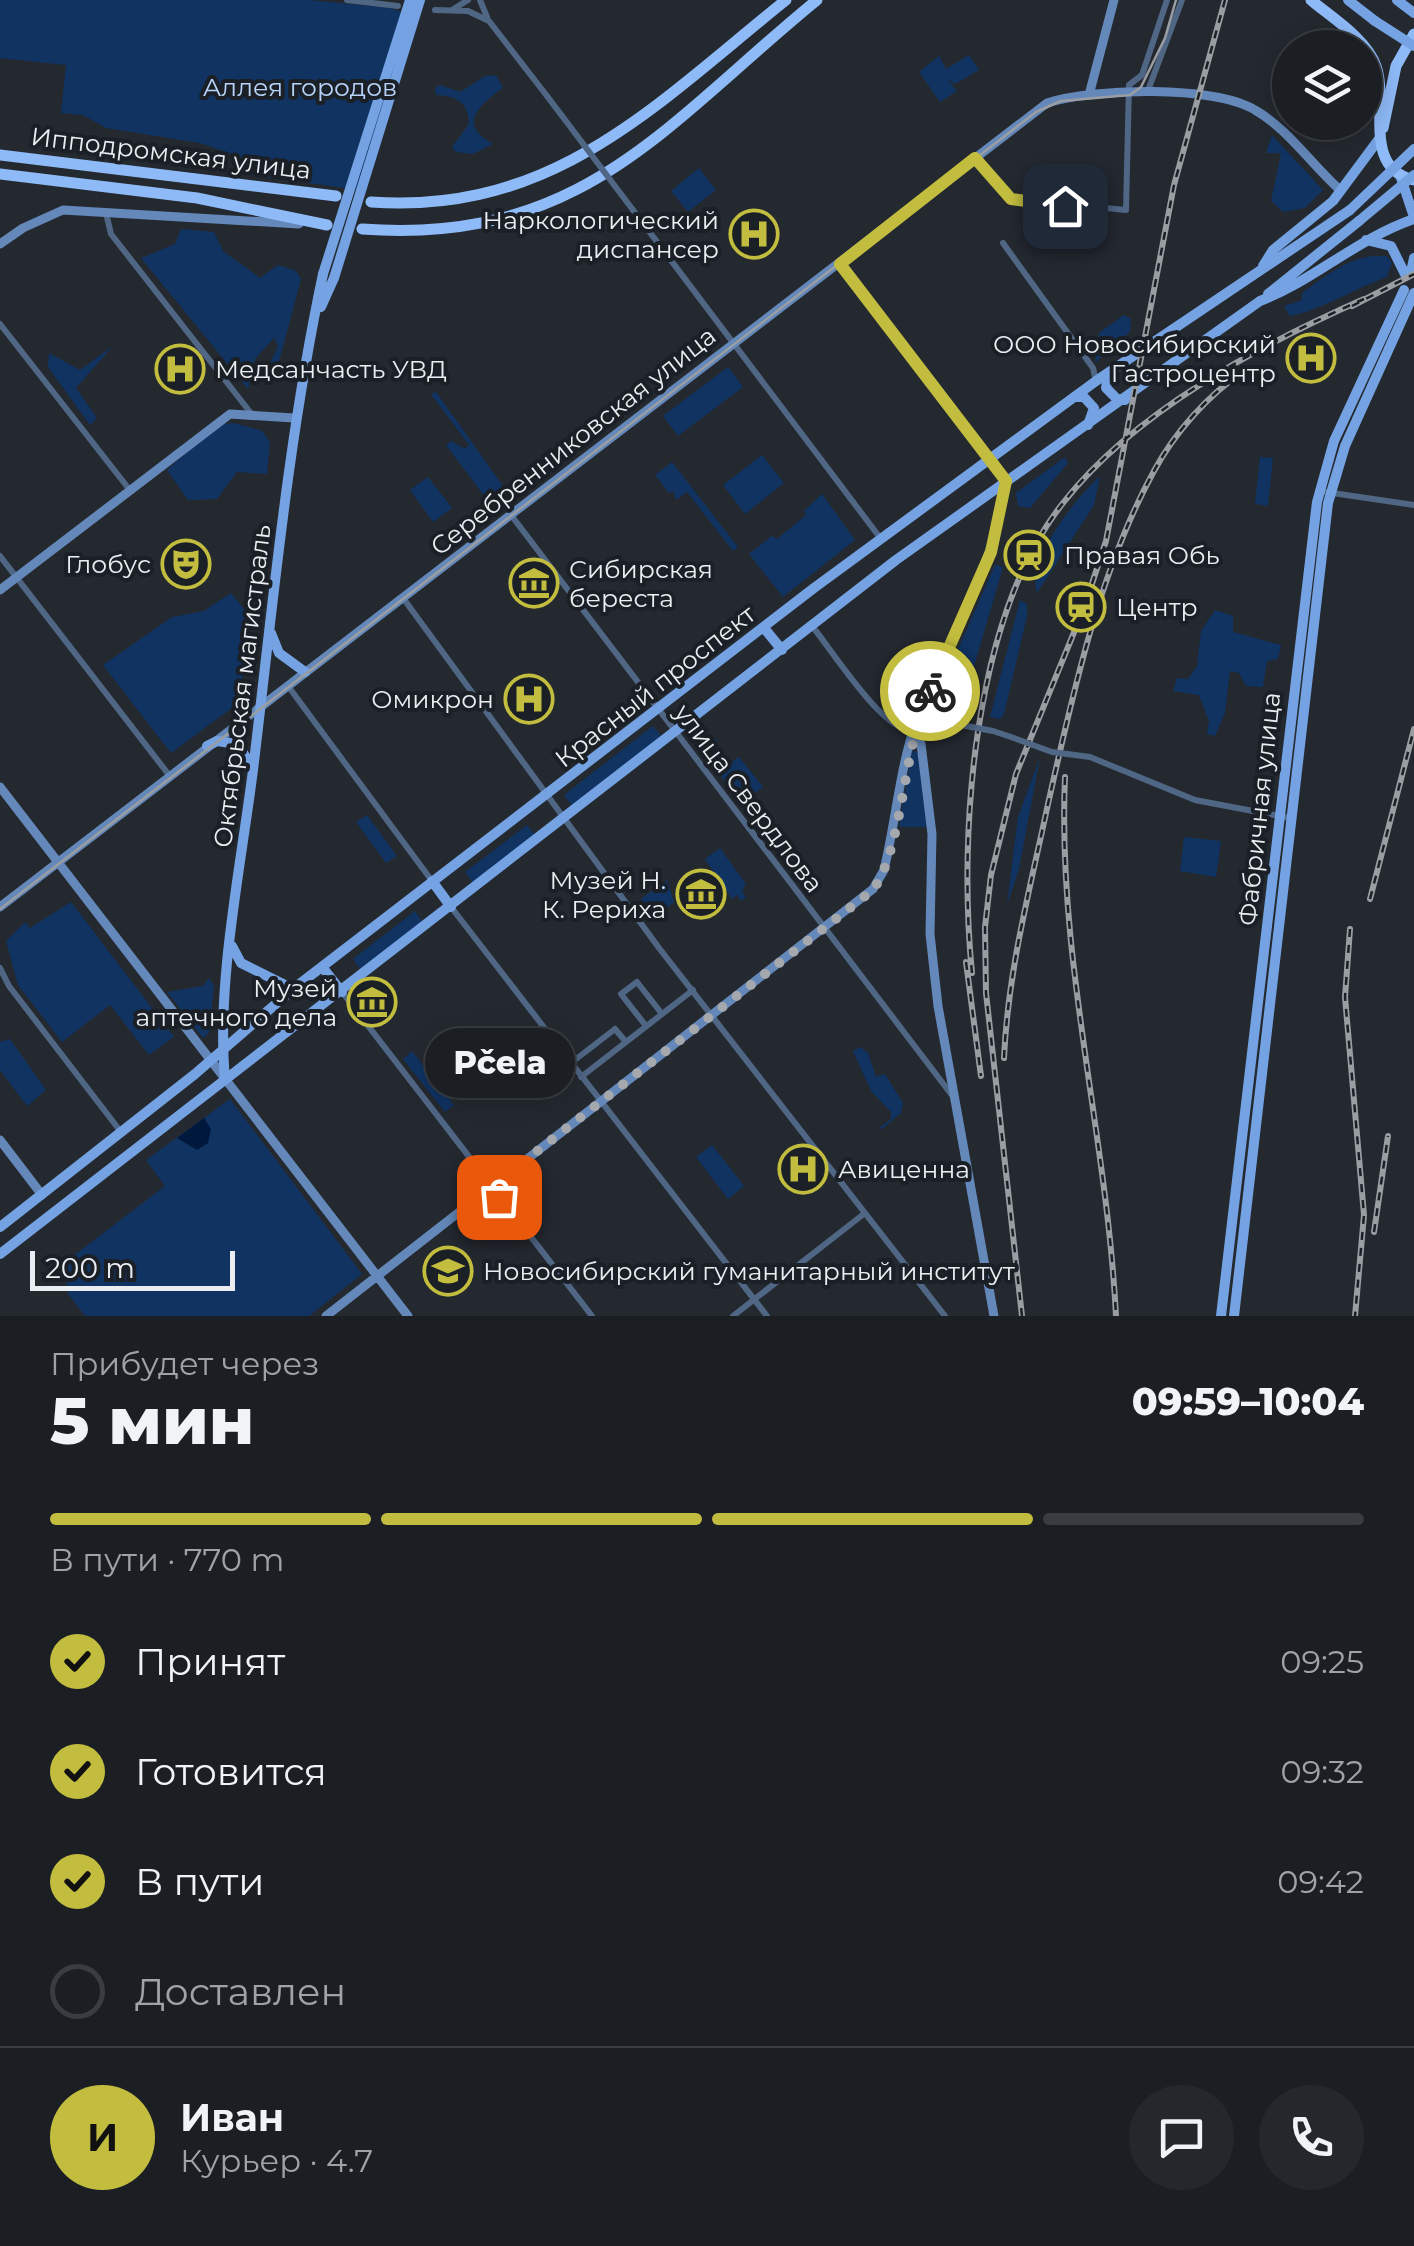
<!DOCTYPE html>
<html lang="ru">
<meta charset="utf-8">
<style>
body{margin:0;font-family:Montserrat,sans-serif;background:#24272c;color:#f1f3f6;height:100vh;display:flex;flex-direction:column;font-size:38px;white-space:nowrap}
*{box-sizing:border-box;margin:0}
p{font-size:32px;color:#a0a2a6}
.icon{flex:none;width:55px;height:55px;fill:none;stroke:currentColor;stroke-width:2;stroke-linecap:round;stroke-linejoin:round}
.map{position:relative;height:1316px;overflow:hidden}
.side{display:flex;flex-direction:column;background:#1b1f24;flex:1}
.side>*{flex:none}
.buttons{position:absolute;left:1272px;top:30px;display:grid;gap:20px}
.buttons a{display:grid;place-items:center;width:110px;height:110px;border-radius:50%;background:#1b1f24;box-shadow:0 5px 25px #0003,0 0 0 2px #393d41;font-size:50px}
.scale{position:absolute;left:30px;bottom:25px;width:205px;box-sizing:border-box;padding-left:10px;border:5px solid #eaedf1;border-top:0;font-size:28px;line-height:35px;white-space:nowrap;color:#eaedf1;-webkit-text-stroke:8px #1b1f26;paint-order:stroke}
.pin{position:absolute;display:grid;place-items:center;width:85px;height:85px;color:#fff;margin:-42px;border-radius:20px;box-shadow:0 5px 15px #0006}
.courier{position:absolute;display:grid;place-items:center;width:100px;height:100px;margin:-50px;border:8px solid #c3bd3f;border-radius:50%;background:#fff;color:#222;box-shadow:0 2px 12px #0007}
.bubble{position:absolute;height:70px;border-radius:35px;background:#1b1f24;box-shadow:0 5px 25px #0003,0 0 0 2px #393d41;font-size:32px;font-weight:800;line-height:70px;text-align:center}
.summary em{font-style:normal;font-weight:800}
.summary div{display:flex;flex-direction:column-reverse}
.summary{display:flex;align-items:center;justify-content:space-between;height:170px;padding:0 50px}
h1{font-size:65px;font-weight:800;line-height:75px}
.bar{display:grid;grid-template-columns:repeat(4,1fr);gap:15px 10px;align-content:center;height:120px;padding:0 50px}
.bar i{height:12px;border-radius:8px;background:#393d41}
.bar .active{background:#c3bd3f}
.bar p{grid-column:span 4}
.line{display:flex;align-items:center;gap:25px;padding:0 50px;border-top:2px solid #393d41}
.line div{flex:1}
.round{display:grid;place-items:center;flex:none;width:105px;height:105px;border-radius:52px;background:#24272c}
ol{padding:0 50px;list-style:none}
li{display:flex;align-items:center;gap:30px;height:110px}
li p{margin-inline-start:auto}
li .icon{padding:10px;border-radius:50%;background:#c3bd3f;color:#111;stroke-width:4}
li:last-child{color:#a0a2a6}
li i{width:55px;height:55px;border:5px solid #393d41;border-radius:50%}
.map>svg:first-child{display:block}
</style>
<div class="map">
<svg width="1414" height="1316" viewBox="0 0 1414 1316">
<rect width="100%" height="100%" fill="#242930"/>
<path fill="#103362" d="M 0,0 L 309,0 L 390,8 L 416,17 L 358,190 L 252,175 L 252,161 L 200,143 L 106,128 L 83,115 L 61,113 L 66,65 L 0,58 Z
M 969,55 L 979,70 L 955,84 L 947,79 L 957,91 L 940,102 L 919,72 L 939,56 L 946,69 Z
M 496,75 L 503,88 C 482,103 455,124 493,144 L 473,154 L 456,152 L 452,147 L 469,124 C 469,101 455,96 436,95 L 435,88 L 440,85 L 460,92 L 485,76 Z
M 1272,135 L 1323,190 L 1305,208 L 1283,212 L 1271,201 L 1281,153 L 1266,153 Z
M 699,168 L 716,190 L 688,212 L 671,191 Z
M 181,229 L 214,232 L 223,251 L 260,278 L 278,265 L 296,271 L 301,279 L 273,384 L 268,368 L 278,346 L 274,338 L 255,359 L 248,389 L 141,258 L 175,244 Z
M 1375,256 L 1387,256 L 1392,263 L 1387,277 C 1354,289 1321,310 1290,316 L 1284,306 L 1302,300 L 1302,293 C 1324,277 1347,258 1375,256 Z
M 1124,315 L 1131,319 L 1130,332 L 1095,363 L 1099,333 Z
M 113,346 L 76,388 L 97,418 L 90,425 L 48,367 L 49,353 L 80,370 Z
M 728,367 L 743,387 L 678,436 L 663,416 Z
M 436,392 L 508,493 L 491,505 L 446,445 L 451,441 L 465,449 L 469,445 L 431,394 Z
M 234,423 L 262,431 L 270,442 L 267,474 L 237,472 L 217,499 L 188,500 L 167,470 L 217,425 Z
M 762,455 L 784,483 L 745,514 L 723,485 Z
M 1065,457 L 1068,463 L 1030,508 L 1018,506 L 1016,493 Z
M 1260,457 L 1273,458 L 1268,506 L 1255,504 Z
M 672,462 L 738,547 L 733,551 L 687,492 L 676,500 L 673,491 L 669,493 L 655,475 Z
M 1100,476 L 1094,505 L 1037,593 C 1026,560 1076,498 1100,476 Z
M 428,477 L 452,508 L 433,522 L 410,490 Z
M 822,494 L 855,540 L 783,597 L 749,554 L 772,536 L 777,539 L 806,515 L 804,511 Z
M 995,565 L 1003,567 L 959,718 L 932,709 Z
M 231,593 L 248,614 L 240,702 L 171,753 L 103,665 L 172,617 L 204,611 Z
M 1020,600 L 1027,604 L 1027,616 L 1004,714 L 1000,719 L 990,717 Z
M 1215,610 L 1233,616 L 1233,632 L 1281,645 L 1278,659 L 1267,661 L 1263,687 L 1246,686 L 1239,673 L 1230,671 L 1225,713 L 1215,736 L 1207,734 L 1209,721 L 1199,695 L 1173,691 L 1177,678 L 1188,679 L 1197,666 L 1201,631 Z
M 653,726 L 663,738 L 573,807 L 564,795 Z
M 704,732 L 718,741 L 706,750 L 721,770 L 739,757 L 763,787 L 742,804 L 694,741 Z
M 912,751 L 918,752 L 927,827 L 899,827 Z
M 1040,757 L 1019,869 L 1007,905 L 1018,817 Z
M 367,815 L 397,856 L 386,863 L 356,822 Z
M 527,825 L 536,836 L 474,884 L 465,872 Z
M 1184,837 L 1221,841 L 1216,877 L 1180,871 Z
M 720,848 L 746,884 L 742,891 L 746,897 L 741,901 L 737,895 L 732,899 L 705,859 Z
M 667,880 L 674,902 L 654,917 L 641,899 Z
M 71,902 L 174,1037 L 149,1055 L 110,1005 L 62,1042 L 18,985 L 6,941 L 25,922 L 30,928 Z
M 415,911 L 423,923 L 361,970 L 353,959 Z
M 209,978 L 214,985 L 209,1033 L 203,1038 L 167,992 L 203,986 Z
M 10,1039 L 46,1090 L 27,1106 L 0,1070 L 0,1042 Z
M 860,1047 L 868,1053 L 876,1077 L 885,1074 L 903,1103 L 901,1113 L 882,1129 L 879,1128 L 891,1119 L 891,1112 L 871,1091 L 853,1051 Z
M 412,1051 L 454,1105 L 445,1112 L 403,1059 Z
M 230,1099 L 362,1274 L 309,1316 L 85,1316 L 68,1294 L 64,1263 L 165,1186 L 146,1160 Z
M 712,1145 L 744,1186 L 728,1199 L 696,1157 Z"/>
<path fill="#00183b" d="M 204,1118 L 211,1129 L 208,1143 L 197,1150 L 177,1138 Z"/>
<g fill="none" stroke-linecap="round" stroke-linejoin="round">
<path stroke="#506685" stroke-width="6" d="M 347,0 L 398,6
M 480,0 L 487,17
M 435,10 L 468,11 L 489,21 L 547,96
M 452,10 L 468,0
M 1147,93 L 1182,0
M 975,158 L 1011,199 L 1126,210 L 1129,85 L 1142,75 L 1167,0
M 633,210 L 881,539
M 106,213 L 111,234 L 250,412
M 1003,243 L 1093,368 L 1096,381
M 840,264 L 990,458
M 0,324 L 129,489
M 1319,491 L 1414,505
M 511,515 L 951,1094
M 0,556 L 169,775
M 403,598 L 659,948 L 945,1316
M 812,626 C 832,650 882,731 913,731
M 288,686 L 432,881
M 918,716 L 956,724
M 993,731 L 1011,737
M 1090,757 L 1195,800 L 1290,818
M 451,907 L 767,1316
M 0,968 L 9,986 L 121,1132
M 342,992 L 592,1316
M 646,1026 L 621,994 L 637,982 L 662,1014
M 571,1063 L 615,1029 L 626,1042
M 581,1077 L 693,990
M 733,1316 L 865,1213"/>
<path stroke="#6488b9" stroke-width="9" d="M 1089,95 L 1114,0
M 0,244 L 23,228 L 63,210 L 299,224
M 0,590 L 230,414 L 294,418
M 913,731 L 921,744 L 932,834 L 930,934 L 938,1006 L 994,1316
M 0,787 L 408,1316
M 0,907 L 1047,103 C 1093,88 1214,85 1255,110 C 1288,129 1312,165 1340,190
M 0,1140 L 42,1195
M 326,1316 L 873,889 L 884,870 C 896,820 900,766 917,719 C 948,633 993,577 1006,481"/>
<path stroke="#74a2e2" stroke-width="10" d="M 1348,0 L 1375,21
M 1397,0 L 1414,13
M 1401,178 L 1414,217
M 1366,240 L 1391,246 L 1405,274
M 1263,266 L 1273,250 L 1333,201 L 1379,139
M 1411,272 L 1414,258
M 1268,294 L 1359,221
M 321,307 L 334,278
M 1109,372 L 1106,388 L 1117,399 L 1125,400
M 1074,397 L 1084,397 L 1094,408 L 1088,425
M 990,458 L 1006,481
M 764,628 L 782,650
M 271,633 L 279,653 L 305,672
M 207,746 L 217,741 L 237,744 L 252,766
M 432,881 L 451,907
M 232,946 L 241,963 L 293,989
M 323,968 L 342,992
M 225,1079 C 216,984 241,866 253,770 C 273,604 288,438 323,274
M 0,1227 L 195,1074 L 293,989 L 814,588 L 1096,381 L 1350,210
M 0,1254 L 896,560 L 1260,301 C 1315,280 1356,239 1414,219
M 1221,1316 L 1317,502 L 1334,441 L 1404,290
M 1234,1316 L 1328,503 L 1345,446 L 1414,293"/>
<path stroke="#8ebaf7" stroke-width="11" d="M 1311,0 C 1332,18 1367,39 1376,66 C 1389,103 1361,168 1414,180
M 1383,128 L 1396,66 L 1414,34
M 0,155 L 336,196
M 0,174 L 197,198 L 327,225
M 371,202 C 554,215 656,104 786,0
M 362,229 C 582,245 664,125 817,0"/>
<path stroke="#9a9ea3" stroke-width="2.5" d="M 0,909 L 1036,112 L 1061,101 L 1130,95 L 1141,87 L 1165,38 L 1176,0"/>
<g stroke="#9a9ea3" stroke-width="6">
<path id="rail" d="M 1352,306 L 1414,274
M 1065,777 C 1057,959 1107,1136 1116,1316
M 1370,899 L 1414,729
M 1350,929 L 1345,997 L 1364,1215 L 1355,1316
M 966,962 L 981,1076
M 972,973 C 958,833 973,617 1063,503 C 1135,411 1260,345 1364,299
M 1004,1058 C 1008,970 1030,889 1048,804 C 1073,693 1099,571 1154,471 C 1175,432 1208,395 1245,370
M 1374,1232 L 1388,1136
M 1022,1316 L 986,993 L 985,927 L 991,875 L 1016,774 L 1084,608 L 1106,541 L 1174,185 L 1225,0"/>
</g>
<use href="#rail" stroke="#1b1f26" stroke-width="2.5" stroke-dasharray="8" stroke-linecap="butt"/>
<path stroke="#506685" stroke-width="6" d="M 547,96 L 633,210
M 956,724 L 993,731
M 1011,737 L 1052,752 L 1090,757"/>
<path stroke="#74a2e2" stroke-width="10" d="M 1375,21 L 1414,46
M 1350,210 L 1414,149
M 1359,221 L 1414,175
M 323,274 L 410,0
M 334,278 L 420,0"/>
</g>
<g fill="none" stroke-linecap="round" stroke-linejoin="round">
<path stroke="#a5a8ad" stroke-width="10" stroke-dasharray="0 18" d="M 499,1197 L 491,1187 L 873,890 C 904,846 902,749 930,691"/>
<path stroke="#c3bd3f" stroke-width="12" d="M 930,691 L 991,552 L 1006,481 L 840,264 L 975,158 L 1011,199 L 1065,206"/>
</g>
<defs>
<g id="hospital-ring" transform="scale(2.5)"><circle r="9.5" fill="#1b1f26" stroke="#c3bd3f" stroke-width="1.5"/><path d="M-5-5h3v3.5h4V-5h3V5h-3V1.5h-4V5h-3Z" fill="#c3bd3f"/></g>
<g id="station-ring" transform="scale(2.5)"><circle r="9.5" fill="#1b1f26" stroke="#c3bd3f" stroke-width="1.5"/><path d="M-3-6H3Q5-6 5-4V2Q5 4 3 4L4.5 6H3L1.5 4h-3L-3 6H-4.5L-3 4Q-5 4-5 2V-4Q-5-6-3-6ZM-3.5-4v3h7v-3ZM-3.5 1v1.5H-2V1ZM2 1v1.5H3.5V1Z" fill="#c3bd3f"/></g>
<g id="theatre-ring" transform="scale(2.5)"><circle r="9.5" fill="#1b1f26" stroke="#c3bd3f" stroke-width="1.5"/><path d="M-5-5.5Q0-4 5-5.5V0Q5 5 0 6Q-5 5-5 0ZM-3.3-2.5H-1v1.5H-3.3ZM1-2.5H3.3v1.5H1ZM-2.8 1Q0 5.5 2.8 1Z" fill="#c3bd3f"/></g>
<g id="museum-ring" transform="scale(2.5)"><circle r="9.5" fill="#1b1f26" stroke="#c3bd3f" stroke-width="1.5"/><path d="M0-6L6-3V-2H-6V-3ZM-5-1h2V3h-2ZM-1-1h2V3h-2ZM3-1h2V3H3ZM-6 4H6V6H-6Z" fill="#c3bd3f"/></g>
<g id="university-ring" transform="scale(2.5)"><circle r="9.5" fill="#1b1f26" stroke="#c3bd3f" stroke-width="1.5"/><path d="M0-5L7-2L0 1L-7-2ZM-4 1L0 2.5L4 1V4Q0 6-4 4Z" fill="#c3bd3f"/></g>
</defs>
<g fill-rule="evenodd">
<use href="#hospital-ring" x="754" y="234"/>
<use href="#hospital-ring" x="1311" y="358"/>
<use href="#hospital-ring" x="180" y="369"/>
<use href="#station-ring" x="1029" y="555"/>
<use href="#theatre-ring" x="186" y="564"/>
<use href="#museum-ring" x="534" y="583"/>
<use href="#station-ring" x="1081" y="607"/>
<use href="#hospital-ring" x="529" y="699"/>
<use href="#museum-ring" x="701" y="894"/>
<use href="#museum-ring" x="372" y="1002"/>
<use href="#hospital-ring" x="803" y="1169"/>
<use href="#university-ring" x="448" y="1271"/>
</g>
<g text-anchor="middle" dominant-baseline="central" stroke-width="8" stroke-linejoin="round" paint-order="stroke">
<g font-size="25" fill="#b7d3fa" stroke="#1b1f26">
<text x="300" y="87">Аллея городов</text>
</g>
<g font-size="25" fill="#eaedf1" stroke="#1b1f26">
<text transform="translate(171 153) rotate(7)">Ипподромская улица</text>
<text transform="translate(573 441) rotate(-38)">Серебренниковская улица</text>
<text transform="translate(242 686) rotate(-83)">Октябрьская магистраль</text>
<text transform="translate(655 686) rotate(-38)">Красный проспект</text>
<text transform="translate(749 798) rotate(53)">улица Свердлова</text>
<text transform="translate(1259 809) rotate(-84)">Фабричная улица</text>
</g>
<g font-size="25" fill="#eaedf1" stroke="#1b1f26" text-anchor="end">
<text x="719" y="220">Наркологический<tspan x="719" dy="29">диспансер</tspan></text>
<text x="1276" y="344">ООО Новосибирский<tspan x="1276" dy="29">Гастроцентр</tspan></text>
<text x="215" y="369" text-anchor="start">Медсанчасть УВД</text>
<text x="1064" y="555" text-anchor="start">Правая Обь</text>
<text x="151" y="564">Глобус</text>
<text x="569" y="569" text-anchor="start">Сибирская<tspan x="569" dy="29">береста</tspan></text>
<text x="1116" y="607" text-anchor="start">Центр</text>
<text x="494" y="699">Омикрон</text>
<text x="666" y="880">Музей Н.<tspan x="666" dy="29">К. Рериха</tspan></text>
<text x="337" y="988">Музей<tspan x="337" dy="29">аптечного дела</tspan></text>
<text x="838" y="1169" text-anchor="start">Авиценна</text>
<text x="483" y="1271" text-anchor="start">Новосибирский гуманитарный институт</text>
</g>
</g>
</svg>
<div class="buttons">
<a><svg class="icon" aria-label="layers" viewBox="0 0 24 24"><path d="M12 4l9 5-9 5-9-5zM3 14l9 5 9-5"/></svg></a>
</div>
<div class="scale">200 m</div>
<div class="pin" style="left:499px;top:1197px;background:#ea580c"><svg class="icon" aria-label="bag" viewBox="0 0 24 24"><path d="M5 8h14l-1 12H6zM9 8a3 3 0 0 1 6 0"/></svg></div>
<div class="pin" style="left:1065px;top:206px;background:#1f2937"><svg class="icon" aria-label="home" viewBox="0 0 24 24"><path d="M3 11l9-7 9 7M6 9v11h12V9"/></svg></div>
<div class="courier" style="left:930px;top:691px"><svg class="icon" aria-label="bike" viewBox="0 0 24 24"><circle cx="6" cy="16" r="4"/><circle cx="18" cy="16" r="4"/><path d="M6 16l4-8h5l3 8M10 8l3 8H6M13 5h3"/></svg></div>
<div class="bubble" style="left:425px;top:1028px;width:150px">Pčela</div>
</div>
<section class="side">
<div class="summary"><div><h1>5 мин</h1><p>Прибудет через</p></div><em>09:59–10:04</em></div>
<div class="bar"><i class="active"></i><i class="active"></i><i class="active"></i><i></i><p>В пути · 770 m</p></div>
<ol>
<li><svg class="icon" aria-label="check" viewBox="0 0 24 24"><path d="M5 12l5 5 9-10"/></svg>Принят<p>09:25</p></li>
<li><svg class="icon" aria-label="check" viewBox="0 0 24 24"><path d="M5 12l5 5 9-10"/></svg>Готовится<p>09:32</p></li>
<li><svg class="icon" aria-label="check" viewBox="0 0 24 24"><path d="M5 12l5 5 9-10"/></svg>В пути<p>09:42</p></li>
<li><i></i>Доставлен</li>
</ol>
<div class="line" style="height:180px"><b class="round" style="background:#c3bd3f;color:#111">И</b><div><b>Иван</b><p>Курьер · 4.7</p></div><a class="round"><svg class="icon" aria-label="chat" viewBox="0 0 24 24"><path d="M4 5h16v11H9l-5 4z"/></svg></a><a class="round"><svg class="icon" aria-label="phone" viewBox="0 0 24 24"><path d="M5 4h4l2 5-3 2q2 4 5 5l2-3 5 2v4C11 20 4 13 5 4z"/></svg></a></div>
</section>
